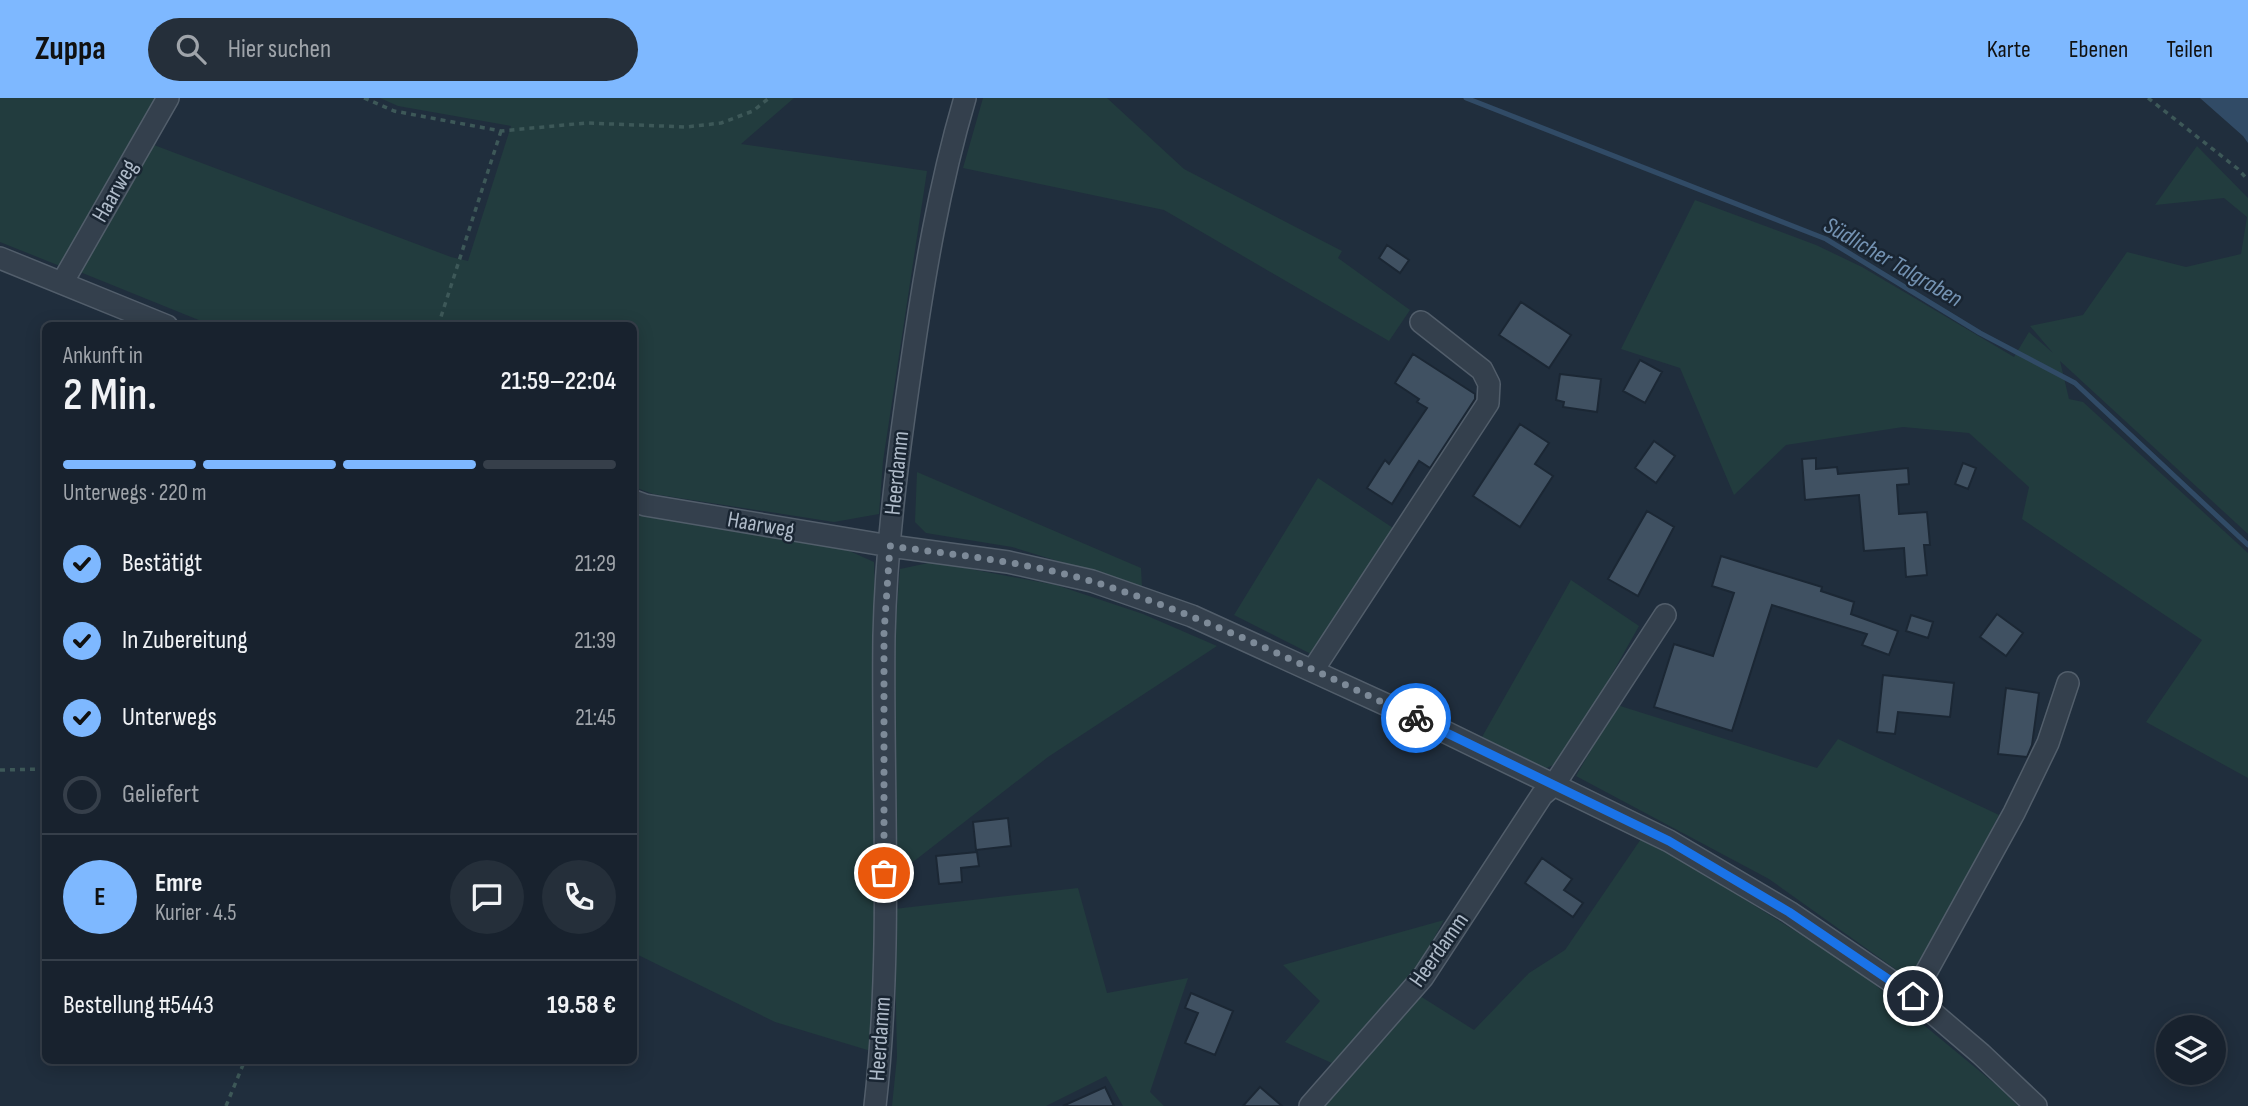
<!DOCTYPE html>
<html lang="de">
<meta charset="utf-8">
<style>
body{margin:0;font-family:"Sofia Sans Condensed",sans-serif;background:#252f3a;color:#f1f3f6;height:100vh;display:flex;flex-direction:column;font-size:26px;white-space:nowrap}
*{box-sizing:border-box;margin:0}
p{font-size:23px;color:#9fa4aa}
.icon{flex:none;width:38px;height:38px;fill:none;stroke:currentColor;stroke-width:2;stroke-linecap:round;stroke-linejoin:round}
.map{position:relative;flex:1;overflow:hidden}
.drawer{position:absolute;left:42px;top:224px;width:595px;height:742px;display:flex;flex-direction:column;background:#18222e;border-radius:10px;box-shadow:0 4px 18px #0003,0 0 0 2px #363f4a}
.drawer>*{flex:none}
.controls{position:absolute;left:2156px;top:917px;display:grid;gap:14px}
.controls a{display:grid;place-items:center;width:70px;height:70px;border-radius:50%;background:#18222e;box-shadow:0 4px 18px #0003,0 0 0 2px #363f4a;font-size:35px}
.pin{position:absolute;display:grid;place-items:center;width:60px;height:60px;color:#fff;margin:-30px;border:4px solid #fff;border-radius:50%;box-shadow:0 2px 7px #0007}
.courier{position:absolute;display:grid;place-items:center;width:70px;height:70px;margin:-35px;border:5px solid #1a73e8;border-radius:50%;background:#fff;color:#222;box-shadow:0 2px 9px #0007}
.headline em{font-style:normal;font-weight:600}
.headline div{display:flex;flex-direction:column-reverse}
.headline{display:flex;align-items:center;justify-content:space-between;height:119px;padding:0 21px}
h1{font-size:46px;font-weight:600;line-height:52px}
.bar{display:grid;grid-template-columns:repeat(4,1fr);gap:10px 7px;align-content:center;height:84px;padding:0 21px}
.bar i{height:9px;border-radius:5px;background:#363f4a}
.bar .current{background:#7eb8ff}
.bar p{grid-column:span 4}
.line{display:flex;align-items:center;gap:18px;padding:0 21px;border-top:2px solid #363f4a}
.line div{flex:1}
.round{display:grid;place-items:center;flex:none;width:74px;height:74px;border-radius:37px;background:#252f3a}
ol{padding:0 21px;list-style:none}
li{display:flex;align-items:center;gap:21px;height:77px}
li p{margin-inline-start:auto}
li .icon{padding:7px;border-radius:50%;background:#7eb8ff;color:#111;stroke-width:4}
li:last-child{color:#9fa4aa}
li i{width:38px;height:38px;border:4px solid #363f4a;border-radius:50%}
header{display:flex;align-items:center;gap:42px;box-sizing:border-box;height:98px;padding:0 35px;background:#7eb8ff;color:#111}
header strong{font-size:33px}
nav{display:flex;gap:38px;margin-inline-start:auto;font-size:24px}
.search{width:490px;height:63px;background:#252f3a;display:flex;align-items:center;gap:18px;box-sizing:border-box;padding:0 24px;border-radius:38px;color:#9fa4aa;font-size:26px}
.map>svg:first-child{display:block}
</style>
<header>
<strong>Zuppa</strong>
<div class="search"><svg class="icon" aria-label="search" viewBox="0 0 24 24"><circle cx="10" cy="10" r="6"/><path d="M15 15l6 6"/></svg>Hier suchen</div>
<nav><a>Karte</a><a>Ebenen</a><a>Teilen</a></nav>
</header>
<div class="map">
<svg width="2248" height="1008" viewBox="0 0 2248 1008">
<rect width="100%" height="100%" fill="#202e3d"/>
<path fill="#223c3e" d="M 0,0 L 161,0 L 65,170 L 0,144 Z
M 380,0 L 794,0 L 741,46 L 927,73 L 883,363 L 879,416 L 834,424 L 653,396 L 634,389 L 634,228 L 211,227 L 80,174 L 154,47 L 451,159 L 468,163 L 511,28 L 398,8 Z
M 983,0 L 1107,0 L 1184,71 L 1342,153 L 1338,160 L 1410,212 L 1389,243 L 1164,112 L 963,70 Z
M 2197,48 L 2248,100 L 2248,436 L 2060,263 L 2069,301 L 2083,304 L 2248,455 L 2248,680 L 2146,624 L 2202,542 L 2022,421 L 2029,389 L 1969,335 L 1903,329 L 1786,347 L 1734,397 L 1680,270 L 1621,251 L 1695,102 L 1816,147 L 1862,169 L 2014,259 L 2029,234 L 2053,255 L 2030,228 L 2083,217 L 2127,154 L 2186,169 L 2241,156 L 2247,119 L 2224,100 L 2155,107 Z
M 917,374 L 1141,470 L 1142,489 L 1012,449 L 926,435 L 915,424 Z
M 1318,380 L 1396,432 L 1313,557 L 1234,517 Z
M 634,412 L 845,451 L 874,464 C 879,627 873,790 874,954 L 775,924 L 634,855 Z
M 933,464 L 1056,487 L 1143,516 L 1217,548 L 1048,659 L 895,778 L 895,532 L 900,471 Z
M 1571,482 L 1639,528 L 1563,663 L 1544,671 L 1482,639 Z
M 1617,607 L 1817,670 L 1838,641 L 1999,717 L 1912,883 L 1769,781 L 1576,678 Z
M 1643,738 L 1856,871 L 2000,990 L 2018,1008 L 1323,1008 L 1420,898 L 1474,932 L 1529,875 L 1565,852 Z
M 1078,790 L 1107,895 L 1188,880 L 1150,994 L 1164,1008 L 1123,1008 L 1106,978 L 1046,1008 L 892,1008 L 897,959 L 894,811 Z
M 1444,822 L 1415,874 L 1334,966 L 1285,944 L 1320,903 L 1283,867 Z"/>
<path fill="#314b66" d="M 2200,0 L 2248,0 L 2248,45 L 2243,38 Z"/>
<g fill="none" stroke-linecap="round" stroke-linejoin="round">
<path stroke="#314b66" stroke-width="5" d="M 1466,0 L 1826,141 L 1980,235 L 2075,285 L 2248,447"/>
</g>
<path fill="#405162" stroke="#1b2734" stroke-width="2" d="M 1387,147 L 1409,162 L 1400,175 L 1379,160 Z
M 1521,204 L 1571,237 L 1549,270 L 1499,237 Z
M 1413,256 L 1475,296 L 1475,301 L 1430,370 L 1419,363 L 1392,406 L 1367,390 L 1385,362 L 1389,366 L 1427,310 L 1417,304 L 1419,301 L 1395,285 Z
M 1640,262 L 1662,274 L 1645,305 L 1623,293 Z
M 1560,276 L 1601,281 L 1597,314 L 1563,309 L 1564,304 L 1556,302 Z
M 1520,326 L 1549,345 L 1535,366 L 1553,378 L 1520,429 L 1473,398 Z
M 1654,343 L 1675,358 L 1656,385 L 1635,370 Z
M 1816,360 L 1816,371 L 1837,369 L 1838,376 L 1908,370 L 1909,386 L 1897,387 L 1899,416 L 1927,414 L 1930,447 L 1924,447 L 1927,477 L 1906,479 L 1904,450 L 1864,453 L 1859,397 L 1805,402 L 1802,361 Z
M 1963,365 L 1976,370 L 1968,391 L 1955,386 Z
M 1647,413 L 1674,429 L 1638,498 L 1608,481 Z
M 1721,458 L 1822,489 L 1821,493 L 1854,504 L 1851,516 L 1898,533 L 1889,557 L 1862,547 L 1867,536 L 1772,507 L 1732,633 L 1654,609 L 1674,546 L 1713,558 L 1734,495 L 1712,488 Z
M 1997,516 L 2023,535 L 2006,558 L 1980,539 Z
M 1911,517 L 1933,524 L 1928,540 L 1906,533 Z
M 1883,577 L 1954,585 L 1950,619 L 1898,614 L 1895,636 L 1877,634 Z
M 2006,590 L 2039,595 L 2032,647 L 2027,659 L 1998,656 Z
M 1008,720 L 1011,748 L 976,752 L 973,724 Z
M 977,754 L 979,768 L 961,770 L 962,784 L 939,786 L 936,758 Z
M 1542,760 L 1572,781 L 1564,792 L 1583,805 L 1573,819 L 1525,785 Z
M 1191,895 L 1233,913 L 1215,957 L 1185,945 L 1198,915 L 1185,910 Z
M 1105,989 L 1114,1008 L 1063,1008 Z
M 1260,989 L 1282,1008 L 1243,1008 Z"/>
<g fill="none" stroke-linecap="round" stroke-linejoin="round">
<g stroke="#525e6b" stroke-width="24">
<path id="minor" d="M 0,160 L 167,228
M 62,185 L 168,0
M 634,403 L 645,407 L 890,448 L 1008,464 L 1092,483 L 1192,518 L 1435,629 L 1669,743 L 1789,814 L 1913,898 L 1981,956 L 2036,1008
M 1313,572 L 1488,305 L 1489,286 L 1482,272 L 1421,224
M 1913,898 L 2014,715 L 2048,645 L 2068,585
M 875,1008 C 893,852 882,694 884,538 C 886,448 898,358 911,269 C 924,178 939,88 965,0
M 1310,1008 L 1423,879 L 1542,697 L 1554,687 L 1665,517"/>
</g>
<path stroke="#3d5858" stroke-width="3.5" stroke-dasharray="5 5" stroke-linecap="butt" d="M 364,0 L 394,13 L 501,33 L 586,25 L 686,29 L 721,25 L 753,13 L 769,0
M 2148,0 L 2238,71 L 2248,82
M 438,228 L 501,33
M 0,672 L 46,671
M 226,1008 L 245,962"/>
<use href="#minor" stroke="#34404d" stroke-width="21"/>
</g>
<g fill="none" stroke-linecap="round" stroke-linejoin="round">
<path stroke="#7d8a98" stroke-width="7" stroke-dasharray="0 12.6" d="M 884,775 L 884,535 L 890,448 C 958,457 1028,464 1094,484 C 1206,518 1311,571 1416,620"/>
<path stroke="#1a73e8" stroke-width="9" d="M 1416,620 L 1669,743 L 1789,814 L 1913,898"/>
</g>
<g text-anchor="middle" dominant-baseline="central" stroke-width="5" stroke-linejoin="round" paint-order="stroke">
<g font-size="23" fill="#afbbc9" stroke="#192532">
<text transform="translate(115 93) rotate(-60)">Haarweg</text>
<text transform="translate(897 375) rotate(-84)">Heerdamm</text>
<text transform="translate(761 427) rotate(10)">Haarweg</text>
<text transform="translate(1439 852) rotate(-55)">Heerdamm</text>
<text transform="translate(880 941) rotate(-86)">Heerdamm</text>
</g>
<g font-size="24" font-style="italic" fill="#7493b3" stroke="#192532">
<text transform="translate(1893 164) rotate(30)">Südlicher Talgraben</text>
</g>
</g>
</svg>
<div class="controls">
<a><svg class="icon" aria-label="layers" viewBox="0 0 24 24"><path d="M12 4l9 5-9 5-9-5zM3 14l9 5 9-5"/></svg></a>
</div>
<div class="pin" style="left:884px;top:775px;background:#ea580c"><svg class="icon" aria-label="bag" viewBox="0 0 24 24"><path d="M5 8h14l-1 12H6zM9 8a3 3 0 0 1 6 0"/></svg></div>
<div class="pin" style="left:1913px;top:898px;background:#1f2937"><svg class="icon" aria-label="home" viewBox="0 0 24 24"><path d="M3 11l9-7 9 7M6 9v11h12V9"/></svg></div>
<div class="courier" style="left:1416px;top:620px"><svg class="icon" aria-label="bike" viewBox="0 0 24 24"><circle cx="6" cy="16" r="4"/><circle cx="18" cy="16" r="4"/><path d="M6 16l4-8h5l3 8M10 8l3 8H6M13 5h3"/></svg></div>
<section class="drawer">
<div class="headline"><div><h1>2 Min.</h1><p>Ankunft in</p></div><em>21:59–22:04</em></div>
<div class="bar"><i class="current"></i><i class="current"></i><i class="current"></i><i></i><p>Unterwegs · 220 m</p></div>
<ol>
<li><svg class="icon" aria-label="check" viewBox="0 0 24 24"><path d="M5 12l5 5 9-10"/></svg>Bestätigt<p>21:29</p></li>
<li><svg class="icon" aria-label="check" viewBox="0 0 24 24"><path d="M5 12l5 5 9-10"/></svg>In Zubereitung<p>21:39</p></li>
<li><svg class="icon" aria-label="check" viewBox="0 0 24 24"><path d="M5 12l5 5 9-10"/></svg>Unterwegs<p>21:45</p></li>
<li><i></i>Geliefert</li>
</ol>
<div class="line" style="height:126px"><b class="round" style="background:#7eb8ff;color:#111">E</b><div><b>Emre</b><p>Kurier · 4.5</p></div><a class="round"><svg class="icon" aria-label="chat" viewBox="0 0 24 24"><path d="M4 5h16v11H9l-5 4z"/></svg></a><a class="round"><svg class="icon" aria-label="phone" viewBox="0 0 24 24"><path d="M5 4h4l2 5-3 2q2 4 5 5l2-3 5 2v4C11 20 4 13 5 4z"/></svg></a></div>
<div class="line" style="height:91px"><div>Bestellung #5443</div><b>19.58 €</b></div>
</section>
</div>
